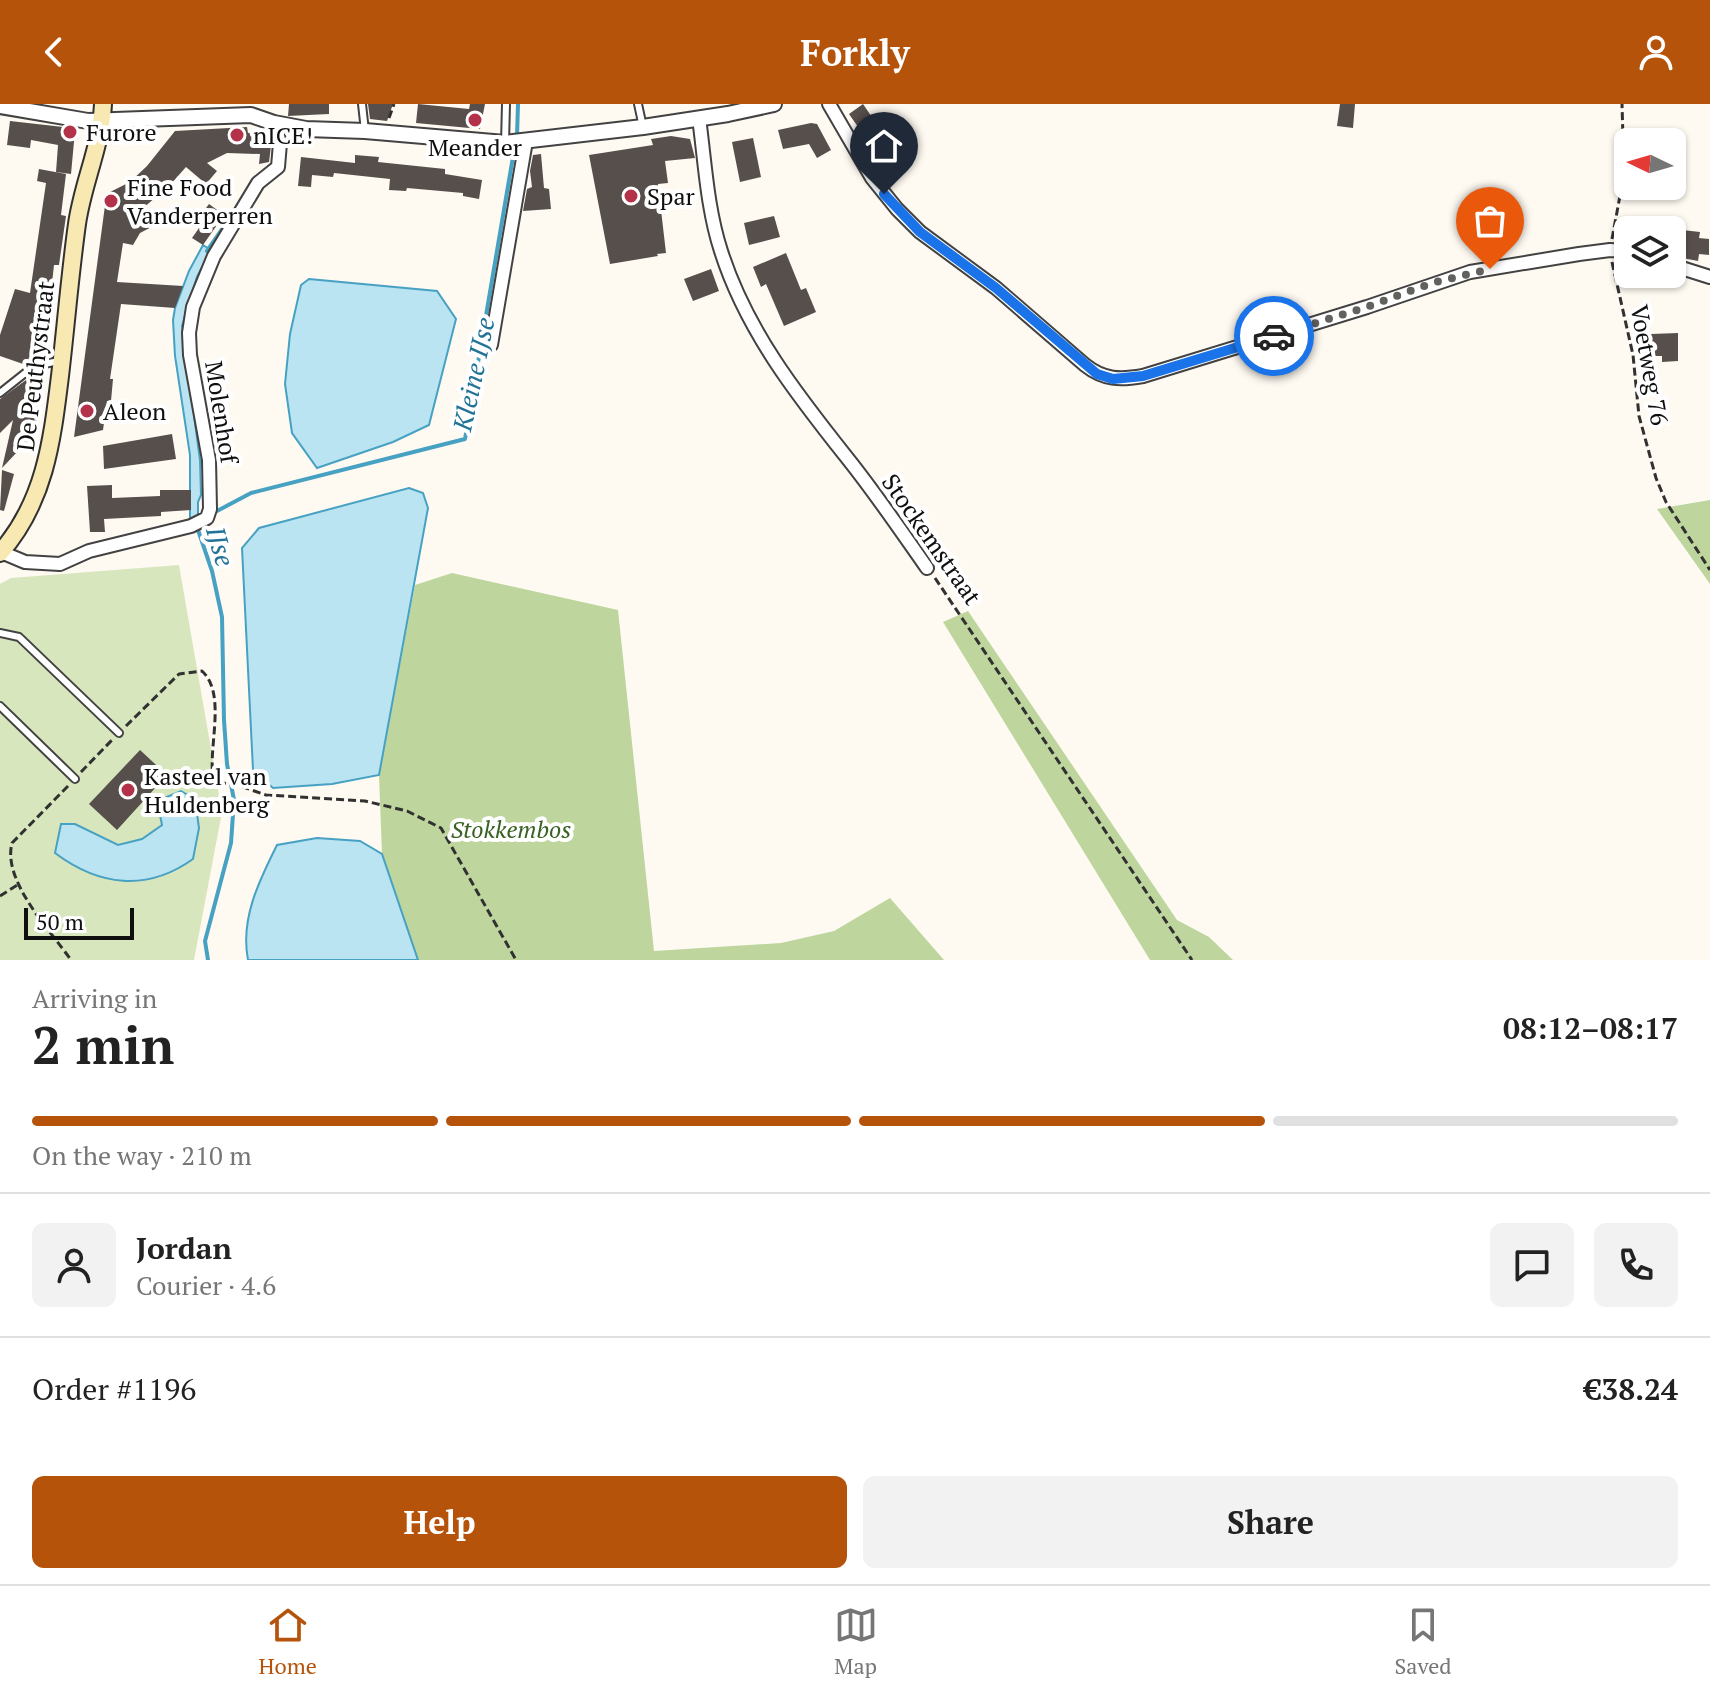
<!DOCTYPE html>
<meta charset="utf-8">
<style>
body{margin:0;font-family:"PT Serif",serif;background:#f2f2f2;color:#222;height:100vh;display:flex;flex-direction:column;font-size:30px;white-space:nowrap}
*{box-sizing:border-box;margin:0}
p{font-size:26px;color:#767676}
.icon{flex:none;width:44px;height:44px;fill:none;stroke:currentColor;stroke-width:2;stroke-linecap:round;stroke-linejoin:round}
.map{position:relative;height:856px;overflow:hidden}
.sheet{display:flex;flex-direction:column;background:#fff;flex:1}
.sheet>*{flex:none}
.needle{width:52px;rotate:275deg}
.buttons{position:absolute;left:1614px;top:24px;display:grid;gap:16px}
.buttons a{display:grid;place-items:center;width:72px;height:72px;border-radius:12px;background:#fff;box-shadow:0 2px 6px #0004;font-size:40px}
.scale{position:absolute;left:24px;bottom:20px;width:110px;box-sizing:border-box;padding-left:8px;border:4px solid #0f0f0f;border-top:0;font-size:22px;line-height:28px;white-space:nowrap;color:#0f0f0f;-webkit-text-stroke:6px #fff;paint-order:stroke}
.pin{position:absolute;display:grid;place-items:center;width:68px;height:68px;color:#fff;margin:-82px -34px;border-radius:50% 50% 50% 0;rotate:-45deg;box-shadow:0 0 8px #0007}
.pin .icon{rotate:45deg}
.courier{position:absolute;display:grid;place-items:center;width:80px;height:80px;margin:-40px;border:6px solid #1a73e8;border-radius:50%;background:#fff;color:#222;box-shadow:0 2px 10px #0007}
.overview em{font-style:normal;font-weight:700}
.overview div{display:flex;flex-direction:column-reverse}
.overview{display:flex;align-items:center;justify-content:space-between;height:136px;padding:0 32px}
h1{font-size:52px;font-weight:700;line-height:60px}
.bar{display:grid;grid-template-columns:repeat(4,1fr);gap:12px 8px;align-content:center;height:96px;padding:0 32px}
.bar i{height:10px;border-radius:6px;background:#e0e0e0}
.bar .active{background:#b45309}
.bar p{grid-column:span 4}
.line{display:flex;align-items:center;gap:20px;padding:0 32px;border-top:2px solid #e0e0e0}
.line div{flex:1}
.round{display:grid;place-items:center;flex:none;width:84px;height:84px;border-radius:12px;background:#f2f2f2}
.button{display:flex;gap:16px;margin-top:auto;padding:16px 32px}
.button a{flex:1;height:92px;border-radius:12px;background:#b45309;color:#fff;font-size:32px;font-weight:700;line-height:92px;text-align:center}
.button a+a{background:#f2f2f2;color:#222}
header{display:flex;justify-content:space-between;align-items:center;height:104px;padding:0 32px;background:#b45309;color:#fff;font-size:36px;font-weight:700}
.dock{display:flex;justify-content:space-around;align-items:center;height:112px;border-top:2px solid #e0e0e0;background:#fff;font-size:22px;color:#767676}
.dock a{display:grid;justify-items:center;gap:4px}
.dock .active{color:#b45309}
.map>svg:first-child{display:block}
</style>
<header><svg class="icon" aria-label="back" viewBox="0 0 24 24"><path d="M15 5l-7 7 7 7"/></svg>Forkly<svg class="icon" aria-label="person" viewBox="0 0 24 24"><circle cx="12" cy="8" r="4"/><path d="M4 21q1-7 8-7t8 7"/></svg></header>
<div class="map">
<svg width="1710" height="856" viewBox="0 0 1710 856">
<rect width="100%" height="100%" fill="#fefaf2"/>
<path fill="#d8e6be" d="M 179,461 L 222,708 L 194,856 L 0,856 L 0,480 L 11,474 Z"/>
<path fill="#bed69e" d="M 1710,396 L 1710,480 L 1657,405 Z
M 452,469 L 618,506 L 654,847 L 781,839 L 834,827 L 890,794 L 944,856 L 418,856 L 382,750 L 379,671 L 415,481 Z
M 968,507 L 1177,816 L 1209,833 L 1233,856 L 1150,856 L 943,518 Z"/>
<path fill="#bae4f1" stroke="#47a1c2" stroke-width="2" d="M 203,141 L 211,146 L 197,173 L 182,222 L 200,356 L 201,391 L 198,398 L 198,415 L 190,418 L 190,351 L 175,252 L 173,216 L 175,204 L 189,167 Z
M 309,175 L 437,187 L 456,215 L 429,321 L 393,338 L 317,364 L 292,329 L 285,280 L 290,230 L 301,181 Z
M 409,384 L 423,389 L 428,404 L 379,671 L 332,680 L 273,684 L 253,666 L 242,444 L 259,424 Z
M 181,687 L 195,695 L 199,724 L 193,755 C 147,788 99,782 55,749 L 61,720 L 75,720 L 118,741 L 142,735 L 162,721 L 158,701 L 164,694 Z
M 317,734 L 360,737 L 382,750 L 418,856 L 248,856 C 240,815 259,777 277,741 Z"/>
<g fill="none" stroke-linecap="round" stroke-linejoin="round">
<path stroke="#47a1c2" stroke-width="4" d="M 517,32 L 518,0
M 207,147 L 236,105
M 217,407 L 251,389 L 465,335 L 515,41
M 197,423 L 212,467 L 222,513 L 224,616 L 227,660 L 234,696 L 231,739 L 205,837 L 208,856"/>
</g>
<path fill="#574f4c" d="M 289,0 L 329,0 L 329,10 L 288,12 Z
M 368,0 L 393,0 L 387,17 L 370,15 Z
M 418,0 L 469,5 L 470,0 L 485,0 L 480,25 L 416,19 Z
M 863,0 L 886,34 L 872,43 L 849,10 Z
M 1340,0 L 1355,0 L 1353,24 L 1337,22 Z
M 10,17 L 72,24 L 75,27 L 71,70 L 56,68 L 58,41 L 31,36 L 30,44 L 7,41 Z
M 811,19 L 817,20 L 831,46 L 817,54 L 809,40 L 783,45 L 778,26 Z
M 247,23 L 248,29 L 262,28 L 263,41 L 271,42 L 269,58 L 259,60 L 260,50 L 227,49 L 207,59 L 217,67 L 206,80 L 186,63 L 170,81 L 142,105 L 161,118 L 140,129 L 133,141 L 123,139 L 117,178 L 183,182 L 175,204 L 121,200 L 110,275 L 113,275 L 111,297 L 107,297 L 103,326 L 74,333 L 106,94 L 110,88 L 130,78 L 147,62 L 175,27 Z
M 671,32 L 690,35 L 695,54 L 665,57 L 668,79 L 658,80 L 666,149 L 657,150 L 658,152 L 610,160 L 589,51 L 653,41 L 651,35 Z
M 753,34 L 761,73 L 740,78 L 732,38 Z
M 541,50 L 544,84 L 549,85 L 551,105 L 523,107 L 527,85 L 532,83 L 530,67 L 533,51 Z
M 355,51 L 379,53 L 378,58 L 445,65 L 445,70 L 482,76 L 479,95 L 463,92 L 463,89 L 407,84 L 406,87 L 389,86 L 390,75 L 334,69 L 333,73 L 312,71 L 311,83 L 298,82 L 301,53 L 355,59 Z
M 39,65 L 66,70 L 61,111 L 66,112 L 59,161 L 54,161 L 44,252 L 26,261 L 0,252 L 0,231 L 15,185 L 30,189 L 46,79 L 37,77 Z
M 209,100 L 224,111 L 203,141 L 192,134 L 199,124 L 194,120 Z
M 774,112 L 780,133 L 749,141 L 744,119 Z
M 1637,114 L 1674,118 L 1673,125 L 1700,128 L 1699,134 L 1709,135 L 1709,151 L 1699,150 L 1698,157 L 1672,152 L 1672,126 L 1635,126 Z
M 786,149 L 801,186 L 806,184 L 816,208 L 784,222 L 766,180 L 761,183 L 753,163 Z
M 711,165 L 719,187 L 693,197 L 684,175 Z
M 1678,229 L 1678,257 L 1662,258 L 1662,252 L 1651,252 L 1651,230 Z
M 42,267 L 36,322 L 28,348 L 19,346 L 2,364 L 13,316 L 0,329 L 0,295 L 37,268 Z
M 172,330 L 176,355 L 104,365 L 103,342 Z
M 2,366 L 14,370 L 4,407 L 0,406 Z
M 112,381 L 112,394 L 160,392 L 160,386 L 191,386 L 191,406 L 161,408 L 161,412 L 104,415 L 105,428 L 90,428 L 87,382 Z
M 140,646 L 167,671 L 117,726 L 89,700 Z"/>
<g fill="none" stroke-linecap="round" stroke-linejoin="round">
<g stroke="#424242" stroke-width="10">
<path id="service" d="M 362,0 L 365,27
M 638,0 L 643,23
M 505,39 L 506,0
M 0,289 L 34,262 L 59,257
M 0,529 L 19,533 L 119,629
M 0,602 L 75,675"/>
</g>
<g stroke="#424242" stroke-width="16">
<path id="minor" d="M 829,0 L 872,74 L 897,105 L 920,128 L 996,184 L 1085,261 C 1104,276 1120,276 1143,272 L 1367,203 L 1470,168 L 1579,150 L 1610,146 L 1628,147
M 699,14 C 705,58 707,104 721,147 C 746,226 797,291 848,355 C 876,390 901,427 927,464
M 1672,161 L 1710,173
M 491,241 L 526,37
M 1,448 L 25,458 L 60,460 L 89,447 L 191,422 L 207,414 L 210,405 L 209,356 L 190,251 L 189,229 L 193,203 L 214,152 L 258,79 L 278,63 L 280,39 L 274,19"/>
</g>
<g stroke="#424242" stroke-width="18">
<path id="tertiary" d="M 0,2 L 88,17 L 251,11 L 274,19 L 306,25 L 365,27 L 505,39 L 643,23 L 728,10 L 774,0"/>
</g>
<g stroke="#313131" stroke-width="20">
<path id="secondary" d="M 0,449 C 45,398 52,337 60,272 C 66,221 70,170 77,120 C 83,78 101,43 103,0"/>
</g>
<path stroke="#313131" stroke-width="3" stroke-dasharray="8 4" stroke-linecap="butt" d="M 389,14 L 394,0
M 1612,135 L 1624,70 L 1622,0
M 1612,158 L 1633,251 L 1639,312 L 1656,374 L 1666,398 L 1710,466
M 935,474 L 1192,856
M 126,622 L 179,570 L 202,567 C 228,591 206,648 214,678 L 237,681 L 266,691 L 365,697 L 407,707 L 441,724 L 516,856
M 81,668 L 112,636
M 68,682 L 12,739 C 2,777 50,826 71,856
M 0,792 L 19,780"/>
<use href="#service" stroke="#fff" stroke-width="6"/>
<use href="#minor" stroke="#fff" stroke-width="12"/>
<use href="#tertiary" stroke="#fff" stroke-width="14"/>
<use href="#secondary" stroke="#f8e8b2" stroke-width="16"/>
</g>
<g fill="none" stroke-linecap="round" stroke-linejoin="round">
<path stroke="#63615e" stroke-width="8" stroke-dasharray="0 14.4" d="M 1274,232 L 1367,203 L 1432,179 L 1490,165"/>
<path stroke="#1a73e8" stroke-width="10" d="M 884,90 L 920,128 L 996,184 L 1097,270 L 1113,275 L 1143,272 L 1274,232"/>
</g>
<g fill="#b43249" stroke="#fff" stroke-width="3">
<circle cx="475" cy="16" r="8"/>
<circle cx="70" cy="28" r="8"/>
<circle cx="237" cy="31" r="8"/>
<circle cx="631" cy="92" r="8"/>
<circle cx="111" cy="97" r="8"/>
<circle cx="87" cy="307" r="8"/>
<circle cx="128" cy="686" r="8"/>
</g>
<g text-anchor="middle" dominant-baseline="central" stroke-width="8" stroke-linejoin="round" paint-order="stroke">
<g font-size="24" fill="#0f0f0f" stroke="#fff" text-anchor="start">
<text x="86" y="28">Furore</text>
<text x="253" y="31">nICE!</text>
<text x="475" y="43" text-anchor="middle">Meander</text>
<text x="127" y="83">Fine Food<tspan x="127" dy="28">Vanderperren</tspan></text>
<text x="647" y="92">Spar</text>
<text x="103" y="307">Aleon</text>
<text x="144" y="672">Kasteel van<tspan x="144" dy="28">Huldenberg</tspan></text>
</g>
<g font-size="24" fill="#0f0f0f" stroke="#fff">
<text transform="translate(1650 261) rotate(80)">Voetweg 76</text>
<text transform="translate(35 262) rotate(-83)">De Peuthystraat</text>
<text transform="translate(222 308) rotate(81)">Molenhof</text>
<text transform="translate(932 435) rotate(55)">Stockemstraat</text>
</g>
<g font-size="24" font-style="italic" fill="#396224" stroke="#fff">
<text x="511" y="725">Stokkembos</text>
</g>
<g font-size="26" font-style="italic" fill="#227397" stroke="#fff">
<text transform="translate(473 270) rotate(-78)">Kleine IJse</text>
<text transform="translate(221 442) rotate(74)">IJse</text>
</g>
</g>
</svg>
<div class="buttons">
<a><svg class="needle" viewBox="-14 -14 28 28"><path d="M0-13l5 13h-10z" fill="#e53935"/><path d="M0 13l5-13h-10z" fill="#767676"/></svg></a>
<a><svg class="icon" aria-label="layers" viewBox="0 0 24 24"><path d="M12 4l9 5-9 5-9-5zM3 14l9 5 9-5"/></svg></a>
</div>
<div class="scale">50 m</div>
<div class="pin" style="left:1490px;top:165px;background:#ea580c"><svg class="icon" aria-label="bag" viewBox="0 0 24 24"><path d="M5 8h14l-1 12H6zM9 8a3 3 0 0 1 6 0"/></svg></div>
<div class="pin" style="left:884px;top:90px;background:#1f2937"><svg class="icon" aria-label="home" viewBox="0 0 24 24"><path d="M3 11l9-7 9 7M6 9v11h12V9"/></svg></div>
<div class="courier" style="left:1274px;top:232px"><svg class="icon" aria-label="car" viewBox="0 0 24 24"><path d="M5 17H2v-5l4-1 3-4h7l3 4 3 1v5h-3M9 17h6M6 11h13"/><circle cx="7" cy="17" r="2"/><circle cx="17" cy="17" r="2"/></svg></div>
</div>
<section class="sheet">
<div class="overview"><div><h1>2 min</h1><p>Arriving in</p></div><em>08:12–08:17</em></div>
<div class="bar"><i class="active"></i><i class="active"></i><i class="active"></i><i></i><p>On the way · 210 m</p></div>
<div class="line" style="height:144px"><a class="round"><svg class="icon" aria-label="person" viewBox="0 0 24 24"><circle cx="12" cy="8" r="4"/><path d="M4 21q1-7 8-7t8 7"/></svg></a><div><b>Jordan</b><p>Courier · 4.6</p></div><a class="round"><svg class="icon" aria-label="chat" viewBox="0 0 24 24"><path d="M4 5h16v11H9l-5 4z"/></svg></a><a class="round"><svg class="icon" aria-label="phone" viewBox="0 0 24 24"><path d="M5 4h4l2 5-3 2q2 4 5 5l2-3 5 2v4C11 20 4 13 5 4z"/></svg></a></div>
<div class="line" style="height:104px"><div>Order #1196</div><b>€38.24</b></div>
<div class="button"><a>Help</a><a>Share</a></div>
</section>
<nav class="dock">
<a class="active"><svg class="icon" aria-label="home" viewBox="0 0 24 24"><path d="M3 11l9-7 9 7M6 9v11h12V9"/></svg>Home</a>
<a><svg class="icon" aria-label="map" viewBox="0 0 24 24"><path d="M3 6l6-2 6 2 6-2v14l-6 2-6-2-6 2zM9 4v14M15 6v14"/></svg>Map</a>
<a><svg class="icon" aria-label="saved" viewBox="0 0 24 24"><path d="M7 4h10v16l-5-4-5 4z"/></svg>Saved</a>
</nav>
